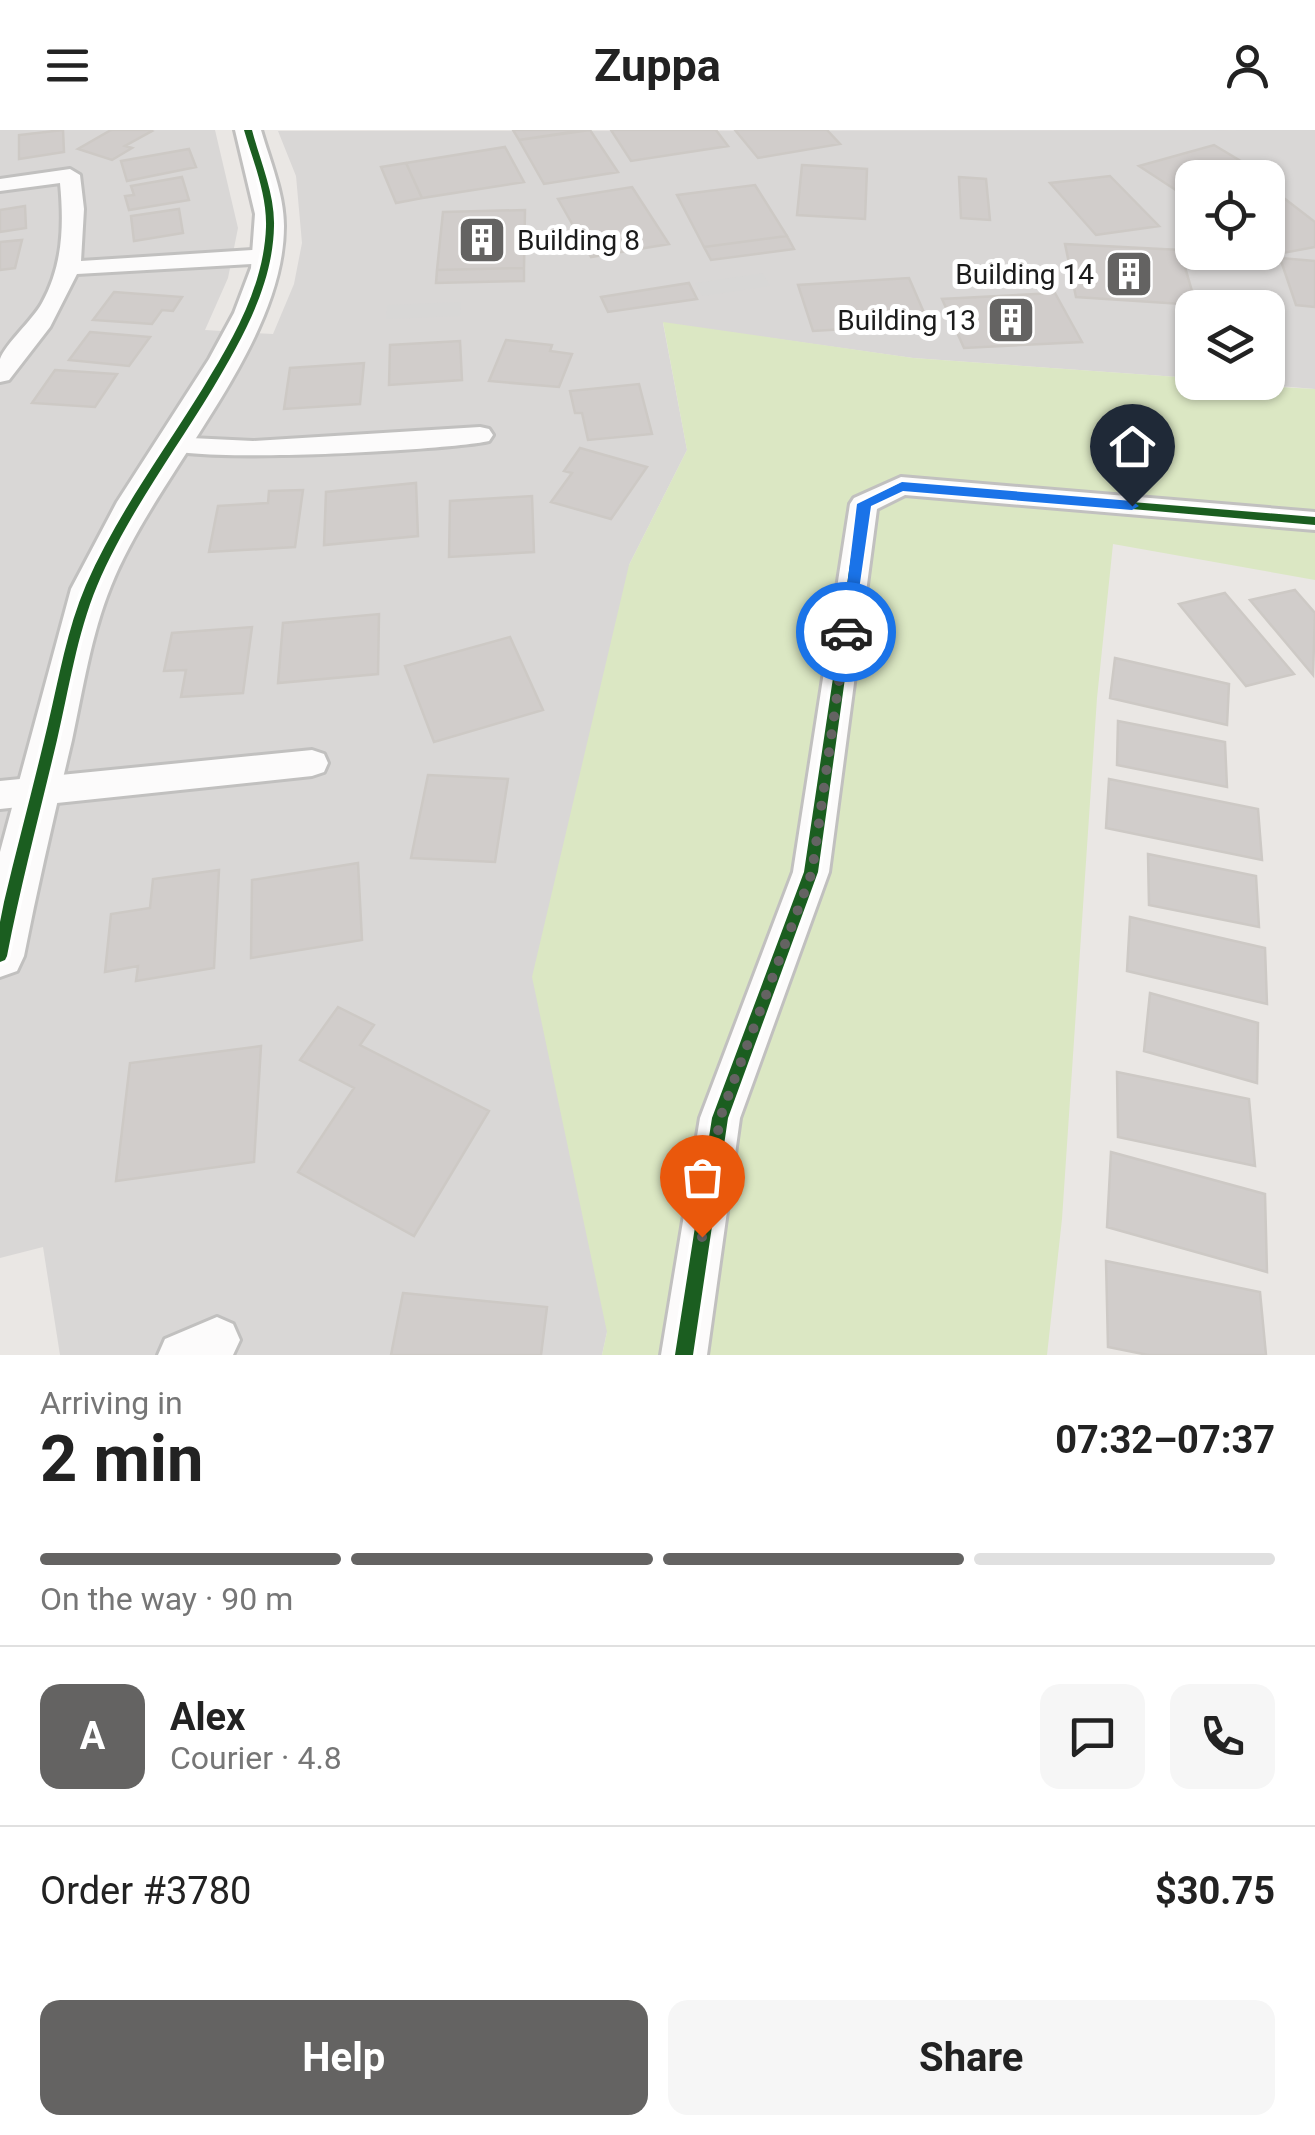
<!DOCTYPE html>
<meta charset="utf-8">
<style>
body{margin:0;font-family:Roboto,sans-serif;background:#f6f6f6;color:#222;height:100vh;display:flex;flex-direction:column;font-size:38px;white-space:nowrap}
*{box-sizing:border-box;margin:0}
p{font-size:32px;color:#767676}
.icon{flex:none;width:55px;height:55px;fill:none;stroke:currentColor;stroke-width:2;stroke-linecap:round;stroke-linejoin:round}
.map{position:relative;height:1225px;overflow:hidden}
.panel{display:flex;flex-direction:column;background:#fff;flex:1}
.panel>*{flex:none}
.tools{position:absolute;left:1175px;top:30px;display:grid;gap:20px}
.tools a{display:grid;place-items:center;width:110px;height:110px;border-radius:20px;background:#fff;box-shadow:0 2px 8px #0004;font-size:50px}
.pin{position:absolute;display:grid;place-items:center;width:85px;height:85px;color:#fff;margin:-102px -42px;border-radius:50% 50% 50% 0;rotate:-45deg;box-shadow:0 0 10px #0007}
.pin .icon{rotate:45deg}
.courier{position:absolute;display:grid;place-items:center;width:100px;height:100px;margin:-50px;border:8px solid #1a73e8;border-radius:50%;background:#fff;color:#222;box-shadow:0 2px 12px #0007}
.overview em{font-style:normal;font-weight:700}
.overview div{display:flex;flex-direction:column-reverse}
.overview{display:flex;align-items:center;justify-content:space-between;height:170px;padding:0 40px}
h1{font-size:65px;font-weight:700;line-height:75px}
.bar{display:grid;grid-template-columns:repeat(4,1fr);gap:15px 10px;align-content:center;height:120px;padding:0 40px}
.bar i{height:12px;border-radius:8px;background:#e0e0e0}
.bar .current{background:#646362}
.bar p{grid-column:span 4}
.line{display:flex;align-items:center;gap:25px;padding:0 40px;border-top:2px solid #e0e0e0}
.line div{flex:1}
.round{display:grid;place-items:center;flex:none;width:105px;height:105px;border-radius:20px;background:#f6f6f6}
.cta{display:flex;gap:20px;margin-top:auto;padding:20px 40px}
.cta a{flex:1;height:115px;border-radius:20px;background:#646362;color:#fff;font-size:40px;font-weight:700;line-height:115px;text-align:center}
.cta a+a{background:#f6f6f6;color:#222}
header{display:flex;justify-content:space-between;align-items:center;height:130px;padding:0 40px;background:#fff;font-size:45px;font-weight:700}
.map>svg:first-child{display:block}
</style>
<header><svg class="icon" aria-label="menu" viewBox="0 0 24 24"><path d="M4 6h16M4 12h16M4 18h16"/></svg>Zuppa<svg class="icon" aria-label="person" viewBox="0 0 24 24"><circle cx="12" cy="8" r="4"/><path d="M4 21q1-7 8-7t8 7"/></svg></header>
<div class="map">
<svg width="1315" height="1225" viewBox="0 0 1315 1225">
<rect width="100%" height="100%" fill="#eae7e4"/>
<path fill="#d9d7d6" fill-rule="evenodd" d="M 0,0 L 215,0 L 238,98 L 228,148 L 205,200 L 273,204 L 294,154 L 302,113 L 296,46 L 278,1 L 1315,0 L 1315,259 L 1242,253 L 1268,252 L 1268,178 L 1192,178 L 1192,248 L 913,228 L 663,193 L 687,320 L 629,435 L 607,1202 L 602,1225 L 60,1225 L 43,1117 L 0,1128 ZM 1192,48 L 1268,48 L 1268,122 L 1192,122 Z"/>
<path fill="#d8d7d6" d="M 763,143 L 770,156 L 702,166 L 695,153 Z
M 461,172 L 460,186 L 386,189 L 387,175 Z"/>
<path fill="#dbe7c3" d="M 663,192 L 913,228 L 1192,248 L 1192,252 L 1315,259 L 1315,450 L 1113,414 L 1097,568 L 1062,1089 L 1047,1225 L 602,1225 L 607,1202 L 532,847 L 629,435 L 687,320 Z"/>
<path fill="#d1cdcb" stroke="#cdc9c5" stroke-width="2.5" d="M 63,0 L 64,22 L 19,29 L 19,5 Z
M 111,0 L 150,0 L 152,1 L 125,16 L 132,18 L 112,30 L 78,19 Z
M 513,0 L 584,0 L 519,10 Z
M 590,0 L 618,42 L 544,54 L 519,10 Z
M 611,0 L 716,0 L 728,16 L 631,31 Z
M 735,0 L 827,0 L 840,14 L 758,28 Z
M 1214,15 L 1264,45 L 1192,48 L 1192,67 L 1188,68 L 1139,36 Z
M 505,17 L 524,52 L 422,68 L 406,33 Z
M 189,19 L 196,37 L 127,51 L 121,31 Z
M 406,33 L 422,68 L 396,73 L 381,37 Z
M 802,35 L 867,39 L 865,89 L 797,85 Z
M 1110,46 L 1159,96 L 1096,105 L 1050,53 Z
M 182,47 L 189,70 L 129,80 L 125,66 L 134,65 L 131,56 Z
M 959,47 L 986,49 L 990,90 L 961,88 Z
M 755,55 L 787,106 L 704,117 L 677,65 Z
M 632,57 L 669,114 L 591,127 L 558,69 Z
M 1276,62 L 1315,92 L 1315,117 L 1283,123 L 1268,111 L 1268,63 Z
M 25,76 L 26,98 L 0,102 L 0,80 Z
M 179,79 L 183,103 L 134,111 L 131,86 Z
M 525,80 L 524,138 L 437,140 L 443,82 Z
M 787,106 L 794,119 L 711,130 L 704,117 Z
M 22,110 L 15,138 L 0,140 L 0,112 Z
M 1065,114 L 1180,120 L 1196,175 L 1076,167 Z
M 1280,128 L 1315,131 L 1315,177 L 1296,175 Z
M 524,138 L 524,151 L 436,153 L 437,140 Z
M 909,148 L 929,194 L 813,201 L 798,155 Z
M 689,153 L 697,169 L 608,182 L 601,167 Z
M 114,162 L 182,167 L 173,181 L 162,180 L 152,194 L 93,190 Z
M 1055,163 L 1082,212 L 964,218 L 942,169 Z
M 90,202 L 150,207 L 129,236 L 69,230 Z
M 506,210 L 552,215 L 550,221 L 572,224 L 559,257 L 489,251 Z
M 460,211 L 462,250 L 389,255 L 390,215 Z
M 364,233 L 360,274 L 284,279 L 290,238 Z
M 55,240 L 117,244 L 95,277 L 32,273 Z
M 639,254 L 652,304 L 588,310 L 582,283 L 575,283 L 570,261 Z
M 580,318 L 647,337 L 611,389 L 551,372 L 572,343 L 564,341 Z
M 416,353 L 418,406 L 324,415 L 326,362 Z
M 303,360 L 295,417 L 209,422 L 218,376 L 268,373 L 269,361 Z
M 532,366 L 534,422 L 449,427 L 450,371 Z
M 1295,460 L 1315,483 L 1313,545 L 1250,470 Z
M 1225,463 L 1294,544 L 1246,556 L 1179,474 Z
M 379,484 L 378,544 L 278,553 L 283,493 Z
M 252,497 L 243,563 L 181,567 L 186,540 L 164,541 L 172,503 Z
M 510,507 L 543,580 L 434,612 L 405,536 Z
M 1115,528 L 1229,554 L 1227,595 L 1110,568 Z
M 1118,591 L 1225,612 L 1227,657 L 1117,635 Z
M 428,645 L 508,649 L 495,732 L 411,728 Z
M 1109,649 L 1258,679 L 1262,730 L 1106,698 Z
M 1148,724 L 1256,746 L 1259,797 L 1149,775 Z
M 358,733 L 362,810 L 251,828 L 252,750 Z
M 219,740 L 214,838 L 136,851 L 138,836 L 105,842 L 111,784 L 150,778 L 153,749 Z
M 1130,787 L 1265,818 L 1267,874 L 1127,841 Z
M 1150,863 L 1258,893 L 1257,953 L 1144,921 Z
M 338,877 L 374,895 L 360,915 L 489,981 L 414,1106 L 298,1042 L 354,958 L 300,930 Z
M 261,916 L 254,1032 L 116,1051 L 130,933 Z
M 1117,942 L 1249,969 L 1255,1036 L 1118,1007 Z
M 1111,1022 L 1265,1064 L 1267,1142 L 1107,1097 Z
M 1106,1131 L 1260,1162 L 1266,1225 L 1148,1225 L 1108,1217 Z
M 403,1163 L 547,1177 L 541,1225 L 391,1225 Z"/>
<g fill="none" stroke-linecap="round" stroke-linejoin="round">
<g stroke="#c1c0bf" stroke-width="6">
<path id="minor" d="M 70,39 L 80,45 L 84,79 L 81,131 L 268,119 L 279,126 L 268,133 L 77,144 L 50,197 L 9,250 L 0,252 C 0,246 0,235 0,229 C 6,213 32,191 42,173 C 63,135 64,95 60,53 L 0,61 L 0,49 Z
M 480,297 L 489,299 L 493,305 L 489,311 C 452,320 173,336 157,315 L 170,307 L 253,311 Z
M 901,347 L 1315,382 L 1315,400 L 905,365 L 877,379 L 829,742 L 740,988 L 707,1225 L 661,1225 L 700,988 L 793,742 L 850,374 L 854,368 Z
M 312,620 L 324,624 L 328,633 L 324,642 L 312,646 L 0,679 L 0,651 Z
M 217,1187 L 233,1194 L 240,1210 L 233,1225 L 158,1225 L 165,1209 Z"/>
</g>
<g stroke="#c1c0bf" stroke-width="6">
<path id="tertiary" d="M 235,0 L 261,0 C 270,31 284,64 284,96 C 284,217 156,343 111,456 C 91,505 83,559 72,610 C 55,682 38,754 24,826 L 17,841 L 0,847 L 0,722 L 71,459 L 117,372 L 209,229 L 234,183 L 251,138 L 255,84 Z"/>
</g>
<use href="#minor" fill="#fcfbfb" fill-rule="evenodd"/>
<use href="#tertiary" fill="#fcfbfb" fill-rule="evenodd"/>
<g stroke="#fff" stroke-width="7">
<path id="cycleway" d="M 244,0 L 252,0 C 260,31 275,64 274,96 C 273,155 242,209 213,258 C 173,324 127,385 97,456 C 77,504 69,559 57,610 C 40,682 21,754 7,826 L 5,830 L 0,832 L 0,792 L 4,772 C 18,713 34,654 48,594 C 59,548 67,499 86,455 C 117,384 163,323 203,258 C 233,209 264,156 266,97 C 267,64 253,31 244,0 Z
M 901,353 L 1315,387 L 1315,395 L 902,359 L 869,376 L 818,742 L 728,988 L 693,1225 L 675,1225 L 712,988 L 804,742 L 859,374 Z"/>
</g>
<use href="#cycleway" fill="#1b5e20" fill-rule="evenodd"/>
</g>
<path fill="#1a73e8" d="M 902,352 L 1132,371 L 1139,376 L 1132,380 L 903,361 L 871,376 L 853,502 L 851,506 L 841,506 L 857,374 Z"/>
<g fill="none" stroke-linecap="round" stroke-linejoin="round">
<path stroke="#646362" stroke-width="10" stroke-dasharray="0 18" d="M 702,1107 L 720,988 L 812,742 L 846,502"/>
</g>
<defs>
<g id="building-square" transform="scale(2.5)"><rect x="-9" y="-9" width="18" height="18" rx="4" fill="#646362" stroke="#fff"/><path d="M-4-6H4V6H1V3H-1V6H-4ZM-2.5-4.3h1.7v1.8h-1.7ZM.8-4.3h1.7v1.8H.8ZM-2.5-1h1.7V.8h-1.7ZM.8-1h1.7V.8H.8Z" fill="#fff"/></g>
</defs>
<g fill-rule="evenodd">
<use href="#building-square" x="482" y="110"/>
<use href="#building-square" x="1129" y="144"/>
<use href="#building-square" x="1011" y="190"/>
</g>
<g text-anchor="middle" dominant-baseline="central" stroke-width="10" stroke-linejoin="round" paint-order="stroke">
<g font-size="28" fill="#1c1c1c" stroke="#fff" text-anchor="end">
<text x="517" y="110" text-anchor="start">Building 8</text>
<text x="1094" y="144">Building 14</text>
<text x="976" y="190">Building 13</text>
</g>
</g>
</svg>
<div class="tools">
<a><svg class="icon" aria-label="locate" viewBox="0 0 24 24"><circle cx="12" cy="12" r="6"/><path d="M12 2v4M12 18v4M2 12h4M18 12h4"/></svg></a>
<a><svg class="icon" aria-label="layers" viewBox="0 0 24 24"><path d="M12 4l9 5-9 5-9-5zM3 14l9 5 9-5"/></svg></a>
</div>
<div class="pin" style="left:702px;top:1107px;background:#ea580c"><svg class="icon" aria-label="bag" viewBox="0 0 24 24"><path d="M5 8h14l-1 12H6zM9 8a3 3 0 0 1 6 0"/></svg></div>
<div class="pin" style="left:1132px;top:376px;background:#1f2937"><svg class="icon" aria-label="home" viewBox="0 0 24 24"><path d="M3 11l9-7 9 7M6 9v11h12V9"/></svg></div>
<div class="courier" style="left:846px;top:502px"><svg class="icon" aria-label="car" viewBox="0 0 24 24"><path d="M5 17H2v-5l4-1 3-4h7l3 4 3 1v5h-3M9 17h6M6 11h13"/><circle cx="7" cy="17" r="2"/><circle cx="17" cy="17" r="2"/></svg></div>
</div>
<section class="panel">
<div class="overview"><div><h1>2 min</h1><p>Arriving in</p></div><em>07:32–07:37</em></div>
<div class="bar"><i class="current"></i><i class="current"></i><i class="current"></i><i></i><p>On the way · 90 m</p></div>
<div class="line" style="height:180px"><b class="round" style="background:#646362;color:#fff">A</b><div><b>Alex</b><p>Courier · 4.8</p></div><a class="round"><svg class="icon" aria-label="chat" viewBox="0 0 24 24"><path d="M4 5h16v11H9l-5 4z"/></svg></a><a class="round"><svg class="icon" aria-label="phone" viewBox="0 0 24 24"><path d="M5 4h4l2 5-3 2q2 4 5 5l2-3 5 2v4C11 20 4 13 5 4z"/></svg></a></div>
<div class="line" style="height:130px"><div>Order #3780</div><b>$30.75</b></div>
<div class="cta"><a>Help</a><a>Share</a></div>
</section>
